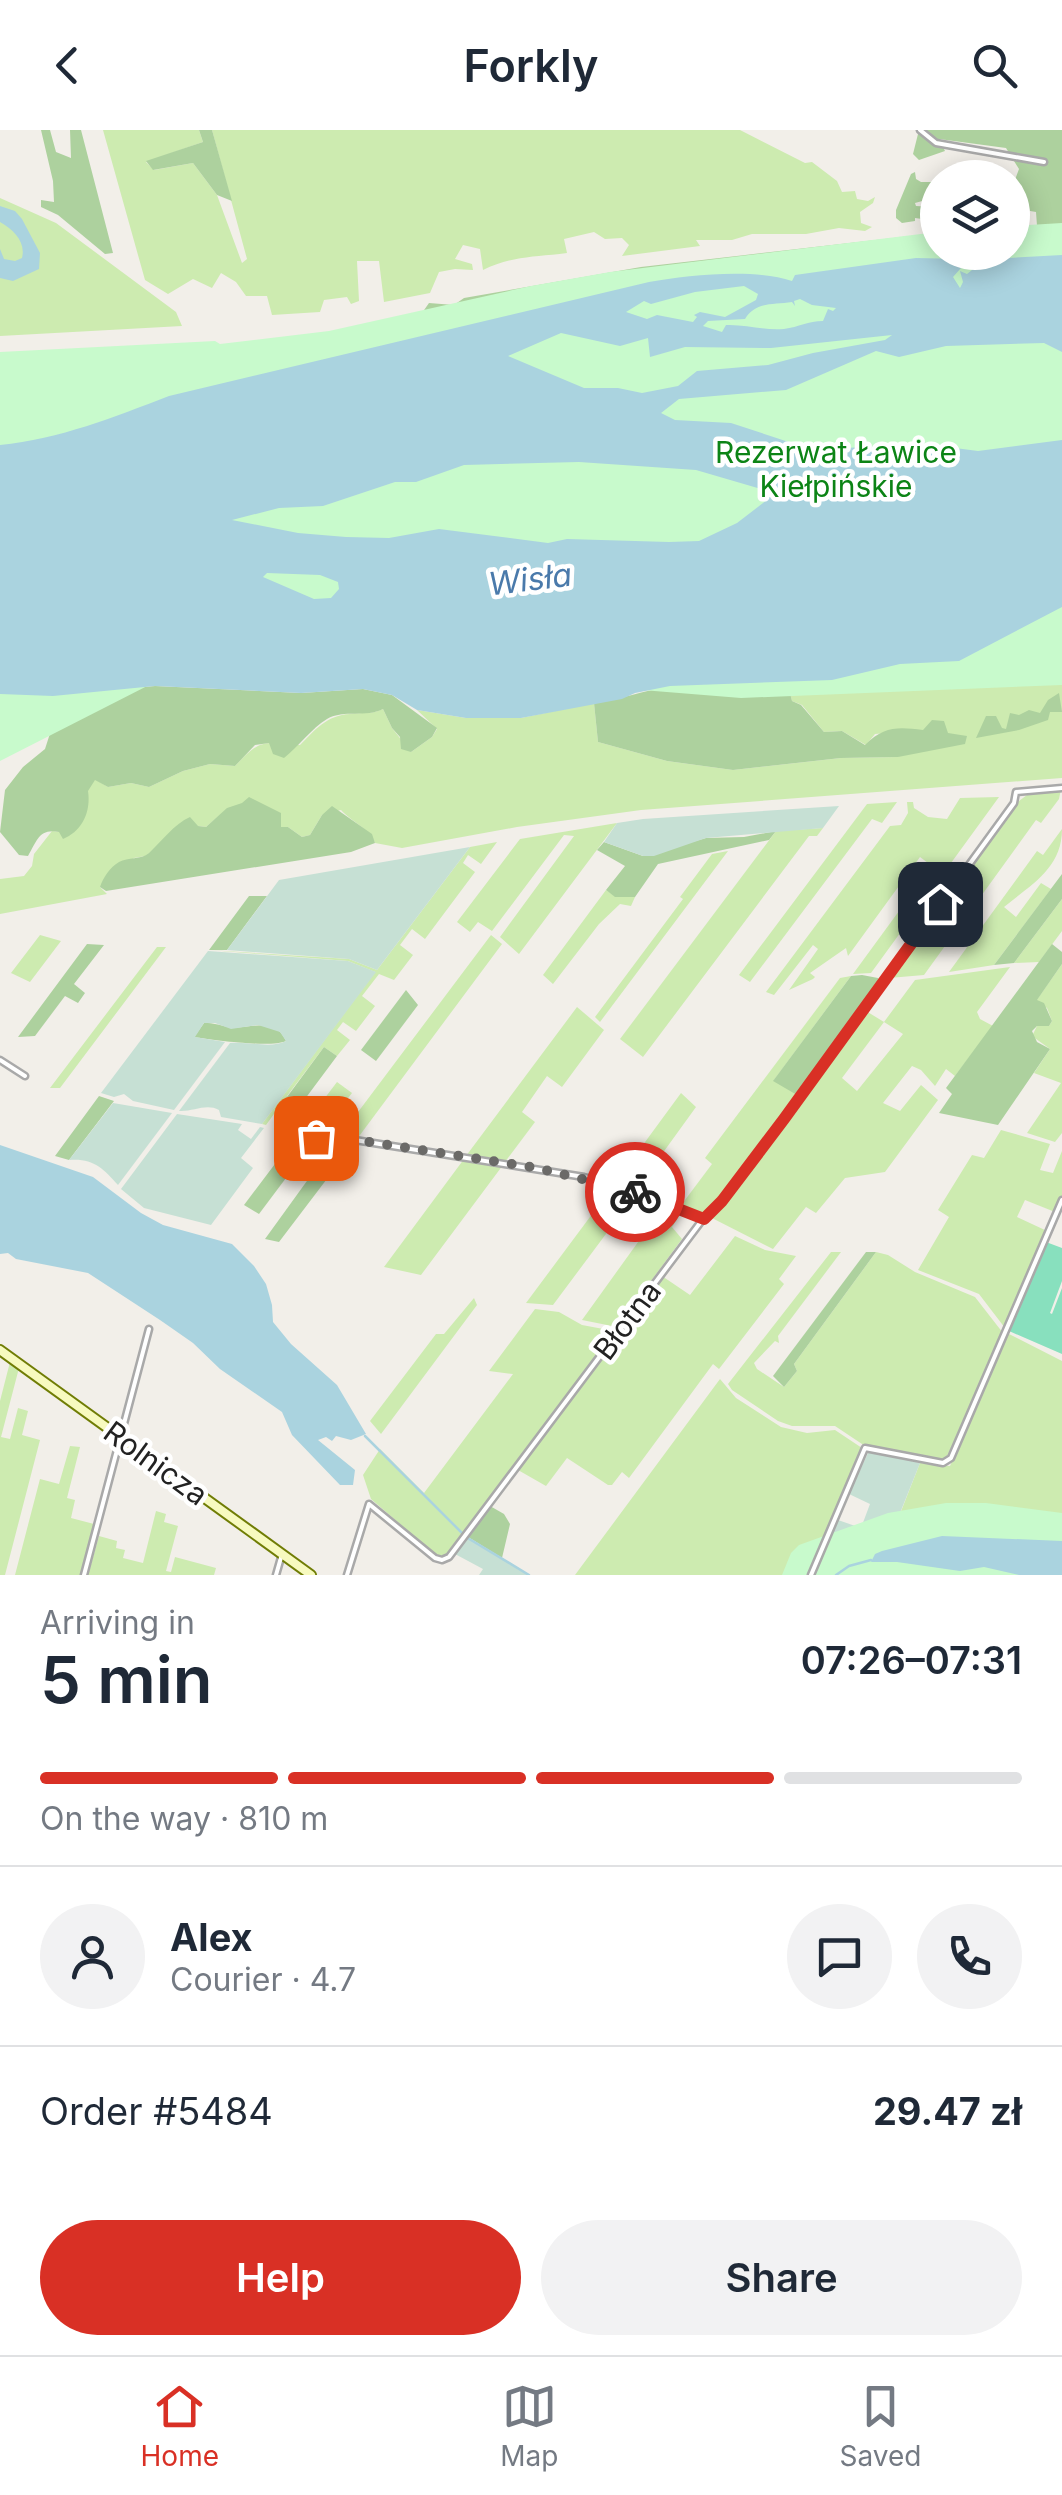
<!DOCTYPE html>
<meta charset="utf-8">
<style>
body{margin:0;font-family:Inter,sans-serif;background:#f2f2f3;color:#1f2937;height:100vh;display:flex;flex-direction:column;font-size:38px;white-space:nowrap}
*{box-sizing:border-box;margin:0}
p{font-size:32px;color:#747a83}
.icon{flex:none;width:55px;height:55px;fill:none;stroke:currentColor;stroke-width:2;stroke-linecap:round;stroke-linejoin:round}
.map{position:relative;height:1445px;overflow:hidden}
.sheet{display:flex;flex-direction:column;background:#fff;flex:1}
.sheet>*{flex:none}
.controls{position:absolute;left:920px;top:30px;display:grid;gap:20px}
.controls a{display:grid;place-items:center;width:110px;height:110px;border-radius:50%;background:#fff;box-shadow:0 5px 25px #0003;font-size:50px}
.pin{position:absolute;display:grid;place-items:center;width:85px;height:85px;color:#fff;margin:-42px;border-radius:20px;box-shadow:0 5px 15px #0006}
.courier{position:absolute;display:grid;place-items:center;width:100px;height:100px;margin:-50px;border:8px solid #d93025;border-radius:50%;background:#fff;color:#222;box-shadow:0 2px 12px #0007}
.head em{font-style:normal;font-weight:600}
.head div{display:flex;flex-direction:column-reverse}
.head{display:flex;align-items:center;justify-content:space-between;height:170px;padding:0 40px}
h1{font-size:65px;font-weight:600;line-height:75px}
.bar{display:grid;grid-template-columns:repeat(4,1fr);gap:15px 10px;align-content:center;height:120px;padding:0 40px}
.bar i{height:12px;border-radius:8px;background:#e0e1e3}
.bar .active{background:#d93025}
.bar p{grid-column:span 4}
.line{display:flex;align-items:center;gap:25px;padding:0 40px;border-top:2px solid #e0e1e3}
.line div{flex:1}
.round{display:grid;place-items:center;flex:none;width:105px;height:105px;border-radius:52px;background:#f2f2f3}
.cta{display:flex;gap:20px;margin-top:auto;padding:20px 40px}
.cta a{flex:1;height:115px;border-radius:60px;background:#d93025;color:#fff;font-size:40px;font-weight:600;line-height:115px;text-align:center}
.cta a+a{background:#f2f2f3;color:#1f2937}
header{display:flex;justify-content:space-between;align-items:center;height:130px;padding:0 40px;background:#fff;font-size:45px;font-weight:600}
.menu{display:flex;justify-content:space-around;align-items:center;height:140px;border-top:2px solid #e0e1e3;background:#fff;font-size:28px;color:#747a83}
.menu a{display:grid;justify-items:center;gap:5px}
.menu .active{color:#d93025}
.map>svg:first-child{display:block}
</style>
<header><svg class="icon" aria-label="back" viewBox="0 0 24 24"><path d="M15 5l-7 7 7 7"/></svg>Forkly<svg class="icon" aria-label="search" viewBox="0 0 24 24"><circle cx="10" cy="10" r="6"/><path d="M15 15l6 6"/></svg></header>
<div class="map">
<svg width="1062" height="1445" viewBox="0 0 1062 1445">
<rect width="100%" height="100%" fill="#f2efe9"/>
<path fill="#cdebb0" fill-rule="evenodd" d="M 103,0 L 199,0 L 203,12 L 146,32 L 154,40 L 193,33 L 217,65 L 242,133 L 247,129 L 212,0 L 740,0 L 805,33 L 812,32 L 837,51 L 842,62 L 855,61 L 857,69 L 868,71 L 875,67 L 873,73 L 860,82 L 861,93 L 872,97 L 865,101 L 839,98 L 806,104 L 752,104 L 732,110 L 696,110 L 700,116 L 622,126 L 629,115 L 622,108 L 605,109 L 594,102 L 564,109 L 567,123 C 536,127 511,126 483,140 L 480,119 L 463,115 L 455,129 L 472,134 L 473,140 L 455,139 L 439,142 L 430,163 L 384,172 L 379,131 L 357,131 L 359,171 L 351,174 L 347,167 L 324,170 L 320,182 L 272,185 L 267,166 L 246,166 L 236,152 L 221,143 L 212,158 L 193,149 L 168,164 L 145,150 Z
M 0,68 L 56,93 L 176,182 L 182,196 L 0,206 Z
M 1062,538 L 1062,648 L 641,680 L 517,697 L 402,718 L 375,713 C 370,699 352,692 341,680 L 322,685 L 310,705 L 302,707 L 288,697 L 281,697 L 280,683 C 245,669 234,671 206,697 L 198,696 L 171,704 L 146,726 L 134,728 L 100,757 L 107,764 L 0,784 L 0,749 L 24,746 L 32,736 L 34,724 L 52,701 L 59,702 L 95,649 L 108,657 L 131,653 L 149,657 L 183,641 L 210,634 L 235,636 C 261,608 263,612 300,615 C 315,600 327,585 350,584 C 363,582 371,585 383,579 L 392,598 L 411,622 L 432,607 L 437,599 L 417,580 L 466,588 L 521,588 L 594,573 L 598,612 L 667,631 L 733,640 L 841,628 L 898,627 L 923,600 L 875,604 L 866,615 L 842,601 L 824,602 L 802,575 L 792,571 L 790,563 Z
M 1061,659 L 1059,669 L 1041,693 L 1036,690 L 924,845 L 889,848 L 1015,674 L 1031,662 Z
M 999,667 L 871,843 L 853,844 L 929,740 L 928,733 L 920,727 L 848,826 L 846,818 L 810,843 L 815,847 L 813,849 L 789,860 L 818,819 L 813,815 L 774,865 L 766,862 L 890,696 L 901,695 L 908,683 L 907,672 L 913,672 L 914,678 L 928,687 L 947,689 L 960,668 Z
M 897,672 L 882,693 L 872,689 L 750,852 L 739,845 L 867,674 Z
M 617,693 L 519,824 L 500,807 L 574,706 L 564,705 L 492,801 L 478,792 L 470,802 L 457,792 L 520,709 Z
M 823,698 L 817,706 L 809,706 L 643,927 L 620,909 L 776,701 Z
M 1062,699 C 1062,738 1032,754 1004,777 L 1016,787 L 1041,753 L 1051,759 L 994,835 L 949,842 L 1037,721 L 1043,725 Z
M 497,712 L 481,734 L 468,725 L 463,733 L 475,742 L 425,809 L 412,799 L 400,815 L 413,825 L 394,850 L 379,844 L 362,866 L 375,876 L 356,901 L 343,892 L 337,900 L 350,910 L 337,926 L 324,917 L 287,966 L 299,977 L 287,993 L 274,984 L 266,995 L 262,994 L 375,842 L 348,831 L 209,820 L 349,829 L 377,840 L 470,717 Z
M 728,721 L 600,892 L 595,887 L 683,769 L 680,767 L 712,724 Z
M 606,760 L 616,767 L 635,767 L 631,776 L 620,774 L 599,794 L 553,854 L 543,845 Z
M 1062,769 L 1062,801 L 1039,832 L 1014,833 Z
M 40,805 L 61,811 L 30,852 L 11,843 Z
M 491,805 L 502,814 L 357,1009 L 340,1006 Z
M 157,817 L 166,817 L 60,958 L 50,958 Z
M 1062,834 L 1062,1003 L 1055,1012 L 1027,1003 L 1061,953 L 1034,943 L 1050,919 L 1032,906 L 1037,896 L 1049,896 L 1052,891 L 1047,878 L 1036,871 Z
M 1010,837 L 977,882 L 980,889 L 993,896 L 955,946 L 946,939 L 935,956 L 921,940 L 912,936 L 883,973 L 900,981 L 921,955 L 938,970 L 885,1042 L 845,1048 L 816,1083 L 806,1077 L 773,1119 L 708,1086 L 730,1065 L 866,881 L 884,892 L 915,850 ZM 884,892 L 903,904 L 857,961 L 842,948 Z
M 851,846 L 774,950 L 797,964 L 703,1088 L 679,1078 L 712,1034 L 705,1028 L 840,848 Z
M 577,877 L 604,900 L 562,957 L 547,946 L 522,982 L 535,992 L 505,1032 L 466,1026 Z
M 337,952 L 352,963 L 321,1003 L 315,1006 L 299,1002 Z
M 681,963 L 696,977 L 636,1060 L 615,1053 Z
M 1001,1000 L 1050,1014 L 1040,1040 L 1053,1043 L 1062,1021 L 1062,1066 L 1055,1082 L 1025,1070 L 1017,1087 L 1047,1101 L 1005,1198 L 979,1164 L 918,1140 L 949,1087 L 938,1080 L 972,1025 L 984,1028 Z
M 464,1029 L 503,1035 L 421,1145 L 384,1137 Z
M 613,1056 L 635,1065 L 553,1175 L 526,1173 Z
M 664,1076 L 681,1083 L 672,1097 L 682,1109 L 617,1197 L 582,1190 Z
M 735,1106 L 765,1120 L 796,1126 L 779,1149 L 784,1154 L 719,1239 L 713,1234 L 629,1348 L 622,1342 L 612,1355 L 608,1355 L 567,1328 L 546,1356 L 518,1340 L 662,1146 L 690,1165 Z
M 831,1122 L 841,1122 L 778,1206 L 779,1213 L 775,1211 L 754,1233 L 757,1239 L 784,1257 L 797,1241 L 794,1234 L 876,1122 L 888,1125 L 915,1142 L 975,1167 L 1003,1203 L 945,1331 L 865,1316 L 835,1296 L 792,1296 L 778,1291 L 732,1260 L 728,1254 Z
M 474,1168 L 477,1175 L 381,1304 L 370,1291 L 436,1204 L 444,1204 Z
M 535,1179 L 559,1182 L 582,1195 L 614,1201 L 444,1427 L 438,1427 L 371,1369 L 363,1345 L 380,1319 L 424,1363 L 513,1244 L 489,1241 Z
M 1007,1203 L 1062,1231 L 1062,1405 L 896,1394 L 920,1333 L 950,1336 Z
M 10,1232 L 19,1238 L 1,1307 L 10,1309 L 18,1278 L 28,1281 L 22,1305 L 40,1310 L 5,1445 L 0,1445 L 0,1271 Z
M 720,1249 L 736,1268 L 781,1297 L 807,1303 L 835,1300 L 862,1318 L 809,1445 L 575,1445 Z
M 70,1316 L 80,1317 L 67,1368 L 75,1370 L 71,1388 L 94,1394 L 81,1445 L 15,1445 L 40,1349 L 59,1354 Z
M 156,1381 L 166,1384 L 164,1392 L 178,1396 L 166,1441 L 171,1442 L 175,1427 L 216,1438 L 214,1445 L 88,1445 L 99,1406 L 117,1411 L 116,1418 L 125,1420 L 123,1428 L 143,1433 Z"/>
<path fill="#add19e" d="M 41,0 L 50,0 L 56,22 L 71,28 L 70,0 L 81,0 L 113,123 L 105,124 L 58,85 L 41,77 L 41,70 L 54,72 L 53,51 Z
M 199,0 L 212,0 L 232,71 L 217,65 L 193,33 L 153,40 L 146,31 L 203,12 Z
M 919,0 L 1062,0 L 1062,125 L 422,183 L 429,173 L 454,175 L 464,168 L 641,137 L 937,103 L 938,122 L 1012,122 L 1037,96 L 1036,82 L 1013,78 L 1013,55 L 1019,39 L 1006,18 L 939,9 L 945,21 L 919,30 L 913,24 Z
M 915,42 L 916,49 L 921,52 L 937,52 L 937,67 L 915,73 L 916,76 L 935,77 L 937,91 L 915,88 L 915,91 L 902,93 L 896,88 L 896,80 L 911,44 Z
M 155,556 L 301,563 L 363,559 L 392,565 L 437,598 L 432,607 L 411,622 L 401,619 L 400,607 L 392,598 L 383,579 C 366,588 344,579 327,589 C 312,598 298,617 284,628 L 273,624 L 269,613 L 255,615 L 235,636 L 210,634 L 183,641 L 149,657 L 131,653 L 108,657 L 95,650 L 88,661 C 91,681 83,701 63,709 L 59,702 C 39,698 37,711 28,726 L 19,725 L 0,702 L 5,660 L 23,637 L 45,619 L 54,591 L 100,561 Z
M 670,556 L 790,563 L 792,571 L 801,575 L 824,602 L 842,601 L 865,615 C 884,596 898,597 923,600 L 932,590 L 944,591 L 948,603 L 967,606 L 965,614 L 898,627 L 841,628 L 733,640 L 667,631 L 598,612 L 594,573 C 620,569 644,561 670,556 Z
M 1059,563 L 1062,582 L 1050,582 L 1048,590 L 1019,600 L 976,608 L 986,586 L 996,586 L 1002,598 L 1006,599 L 1010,583 L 1019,585 L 1029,580 L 1040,583 L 1048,570 Z
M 249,667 L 281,683 L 281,697 L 288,697 L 302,707 L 310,705 L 322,685 L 332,676 L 372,704 L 375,713 L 351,722 L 106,761 L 100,757 C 103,748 110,737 119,732 C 128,727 141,730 149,723 C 162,711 174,694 190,687 L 198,696 L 206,697 L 227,678 L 242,673 Z
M 776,701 L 769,710 L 658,734 L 635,767 L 615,767 L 606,760 L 625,736 L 597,720 L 604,712 L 643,726 L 706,708 L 744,707 Z
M 1062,744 L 1062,769 L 1014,833 L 994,835 Z
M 249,766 L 267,766 L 227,820 L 209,820 Z
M 87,814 L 104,815 L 74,854 L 85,863 L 78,873 L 65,866 L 35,906 L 18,907 Z
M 1052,814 L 1062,822 L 1062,834 L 1037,870 L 1044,873 L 1052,891 L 1049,896 L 1037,896 L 1032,901 L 1037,912 L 1050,919 L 998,995 L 939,983 L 952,964 L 946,958 Z
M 862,845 L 878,848 L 882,853 L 798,963 L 800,965 L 711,1079 L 797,965 L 773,951 L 851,846 Z
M 406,860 L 418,875 L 376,931 L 361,920 Z
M 204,893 C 214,893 219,895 228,897 C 247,901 274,884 286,911 C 271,918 213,910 194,907 Z
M 324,917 L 337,926 L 299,977 L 287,967 Z
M 99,966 L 114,971 L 69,1030 L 55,1026 Z
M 338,1008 L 355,1012 L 279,1112 L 265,1109 Z
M 287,1018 L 301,1028 L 259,1084 L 244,1075 Z
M 866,1122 L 876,1122 L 794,1234 L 797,1241 L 784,1257 L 773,1246 Z
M 490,1376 L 504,1384 L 510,1394 L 502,1428 L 468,1407 Z"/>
<path fill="#c6e0d4" d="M 839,676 L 823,698 L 706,708 L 654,726 L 643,726 L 604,712 L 617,693 L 643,689 Z
M 470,717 L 377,840 L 349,829 L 227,820 L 279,750 Z
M 208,821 L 348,831 L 376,842 L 262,994 L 221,987 L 219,980 C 206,973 193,982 179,981 L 230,913 C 248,911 271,919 286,911 L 280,902 L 258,895 L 231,899 L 215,893 L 204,893 L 195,907 L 225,912 L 174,980 L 133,971 L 124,964 L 114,967 L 101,963 Z
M 113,973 L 172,983 L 118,1055 C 103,1038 93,1028 69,1030 Z
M 177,984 L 242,994 L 238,1000 L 251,1009 L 260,997 L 264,998 L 241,1028 L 253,1038 L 211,1095 L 144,1078 L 121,1059 Z
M 869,1321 L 920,1333 L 896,1393 L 1019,1445 L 825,1418 L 838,1390 L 861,1398 L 870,1374 L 849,1364 Z
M 468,1407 L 530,1445 L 479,1445 L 483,1439 L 455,1424 Z"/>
<path fill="#c8facc" d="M 1062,93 L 1062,555 L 741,568 L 642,560 L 155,552 L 0,631 L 0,222 L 215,211 L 220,214 L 329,201 L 531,156 L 610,142 L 937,102 L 938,122 L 1012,122 L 1013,96 Z
M 946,1373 L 986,1373 L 1062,1383 L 1062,1445 L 782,1445 L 791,1423 L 799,1415 L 888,1383 Z"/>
<path fill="#88e0be" d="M 1046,1112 L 1062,1118 L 1062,1151 L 1050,1183 L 1052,1184 L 1062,1158 L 1062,1224 L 1009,1201 Z"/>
<path fill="#aad3df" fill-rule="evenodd" d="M 0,76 L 15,81 L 22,89 L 40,123 L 39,139 L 13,151 L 0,148 L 0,119 L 4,129 L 15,131 L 22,128 C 26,112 14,100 0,92 Z
M 1062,125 L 1062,222 L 1044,213 L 946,216 L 899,227 L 876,221 L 786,260 L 679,269 L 661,283 L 675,290 L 731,293 L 810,319 L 932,315 L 978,321 L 1062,310 L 1062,477 L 959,531 L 900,534 L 832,550 L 670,556 L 635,563 L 622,569 L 521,588 L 466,588 L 417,580 L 392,565 L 363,559 L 301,563 L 155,556 L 53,566 L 0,564 L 0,315 C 60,309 114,287 169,266 L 649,152 C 689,145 753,138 792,151 L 795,145 L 916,128 L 962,129 L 961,138 L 953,147 L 960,158 L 963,152 L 960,141 L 967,144 L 972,140 L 971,130 ZM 744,156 L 758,164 L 756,170 L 725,187 L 700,182 L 694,185 L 697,187 L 693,192 L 657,185 L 647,189 L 626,182 L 644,171 L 651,174 L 695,162 ZM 800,169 L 812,175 L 836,178 L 833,181 L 828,179 L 823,191 C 808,191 799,197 784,199 C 764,201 745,194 726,195 L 722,202 L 703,196 L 708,191 L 745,189 C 756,171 774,175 792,172 L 795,176 L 794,171 ZM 561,203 L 620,216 L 648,208 L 650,227 L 685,217 L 771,218 L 892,205 L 885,210 L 813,223 L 768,235 L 697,241 L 678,256 L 642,263 L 618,258 L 584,258 L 508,226 ZM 579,332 L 696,340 L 761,359 L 767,363 L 767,370 L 737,393 L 699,411 L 669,412 L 567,409 L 548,413 L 439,399 L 389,408 L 346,407 L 298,403 L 232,390 L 279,378 L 323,376 L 395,352 L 416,352 L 464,335 ZM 267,443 L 320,445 L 338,452 L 339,459 L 331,468 L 314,469 L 263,447 Z
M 0,1015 L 93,1047 L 141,1083 L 163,1095 L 232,1114 L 254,1136 L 266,1154 L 272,1175 L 273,1192 L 291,1214 L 337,1255 L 366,1304 L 351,1310 L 336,1306 L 332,1311 L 326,1307 L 318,1310 L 355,1340 L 353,1355 L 340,1355 L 292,1305 L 282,1282 L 220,1239 L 193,1213 L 160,1190 L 88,1143 L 16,1129 L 8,1123 L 0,1124 Z
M 942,1406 L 1062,1411 L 1062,1445 L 1019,1445 L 984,1437 L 960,1441 L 897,1432 L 871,1432 L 875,1424 L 882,1421 Z"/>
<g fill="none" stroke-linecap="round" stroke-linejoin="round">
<path stroke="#aad3df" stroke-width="2.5" d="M 365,1306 L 463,1404
M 466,1407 L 529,1445
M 836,1445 L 849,1436 L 871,1430"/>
<g stroke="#a9a9a9" stroke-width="9">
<path id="street" d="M 920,0 L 936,13 L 1044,32
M 0,930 L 25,946
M 317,1007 L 330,1006 L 584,1047 L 626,1058 L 703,1089
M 84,1445 L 149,1199
M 276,1445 L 282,1424
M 347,1445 L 369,1374 L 435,1428 L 442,1430 L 449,1427 L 703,1089 L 722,1071 L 784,989 L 1014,673 L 1016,662 L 1062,658
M 811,1445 L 865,1318 L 943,1333 L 951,1328 L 1062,1070"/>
</g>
<g stroke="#707d05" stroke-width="12">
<path id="secondary" d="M 0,1220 L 311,1445"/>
</g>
<use href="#street" stroke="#fff" stroke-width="4"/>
<use href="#secondary" stroke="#f7fabf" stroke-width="8"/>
</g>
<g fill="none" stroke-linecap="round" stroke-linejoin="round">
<path stroke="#6b6a68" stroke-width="10" stroke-dasharray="0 18" d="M 316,1008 L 330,1006 L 537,1038 L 635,1062"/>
<path stroke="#d93025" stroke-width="12" d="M 635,1062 L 704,1089 L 722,1071 L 784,989 L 940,774"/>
</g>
<g text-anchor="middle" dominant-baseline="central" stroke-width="9" stroke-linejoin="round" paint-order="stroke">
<g font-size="30" fill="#0c8416" stroke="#fff">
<text x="836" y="322">Rezerwat Ławice<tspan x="836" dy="34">Kiełpińskie</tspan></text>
</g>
<g font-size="30" fill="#222" stroke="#fff">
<text transform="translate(627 1190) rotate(-53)">Błotna</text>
<text transform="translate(156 1333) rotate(36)">Rolnicza</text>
</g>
<g font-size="32" font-style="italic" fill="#4a7aab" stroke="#fff">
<text transform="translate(530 449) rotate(-7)">Wisła</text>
</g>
</g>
</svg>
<div class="controls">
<a><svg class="icon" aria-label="layers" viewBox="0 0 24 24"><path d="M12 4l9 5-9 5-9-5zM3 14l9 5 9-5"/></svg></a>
</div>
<div class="pin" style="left:316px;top:1008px;background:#ea580c"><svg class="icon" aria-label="bag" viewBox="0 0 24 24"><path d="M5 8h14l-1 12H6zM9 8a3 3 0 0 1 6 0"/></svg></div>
<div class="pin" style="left:940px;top:774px;background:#1f2937"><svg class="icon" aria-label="home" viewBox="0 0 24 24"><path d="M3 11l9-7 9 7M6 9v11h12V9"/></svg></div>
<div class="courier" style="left:635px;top:1062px"><svg class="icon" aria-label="bike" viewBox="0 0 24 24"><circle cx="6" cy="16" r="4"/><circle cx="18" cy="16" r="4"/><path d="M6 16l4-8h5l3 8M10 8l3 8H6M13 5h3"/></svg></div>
</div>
<section class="sheet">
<div class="head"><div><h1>5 min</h1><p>Arriving in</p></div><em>07:26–07:31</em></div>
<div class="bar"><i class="active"></i><i class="active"></i><i class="active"></i><i></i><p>On the way · 810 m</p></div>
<div class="line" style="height:180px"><a class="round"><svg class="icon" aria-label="person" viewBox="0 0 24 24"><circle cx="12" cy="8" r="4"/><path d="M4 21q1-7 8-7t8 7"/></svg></a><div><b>Alex</b><p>Courier · 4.7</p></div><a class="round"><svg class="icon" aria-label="chat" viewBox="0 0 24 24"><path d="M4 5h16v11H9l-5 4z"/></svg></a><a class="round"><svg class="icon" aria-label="phone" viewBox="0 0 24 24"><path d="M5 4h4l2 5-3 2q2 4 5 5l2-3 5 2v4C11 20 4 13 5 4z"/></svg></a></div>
<div class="line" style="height:130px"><div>Order #5484</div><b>29.47 zł</b></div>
<div class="cta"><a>Help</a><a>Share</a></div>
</section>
<nav class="menu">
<a class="active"><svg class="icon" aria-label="home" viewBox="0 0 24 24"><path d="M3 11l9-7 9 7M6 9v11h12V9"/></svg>Home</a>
<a><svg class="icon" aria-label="map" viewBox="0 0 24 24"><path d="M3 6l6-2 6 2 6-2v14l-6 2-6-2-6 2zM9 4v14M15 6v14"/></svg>Map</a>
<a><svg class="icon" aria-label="saved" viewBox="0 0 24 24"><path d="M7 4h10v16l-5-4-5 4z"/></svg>Saved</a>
</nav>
